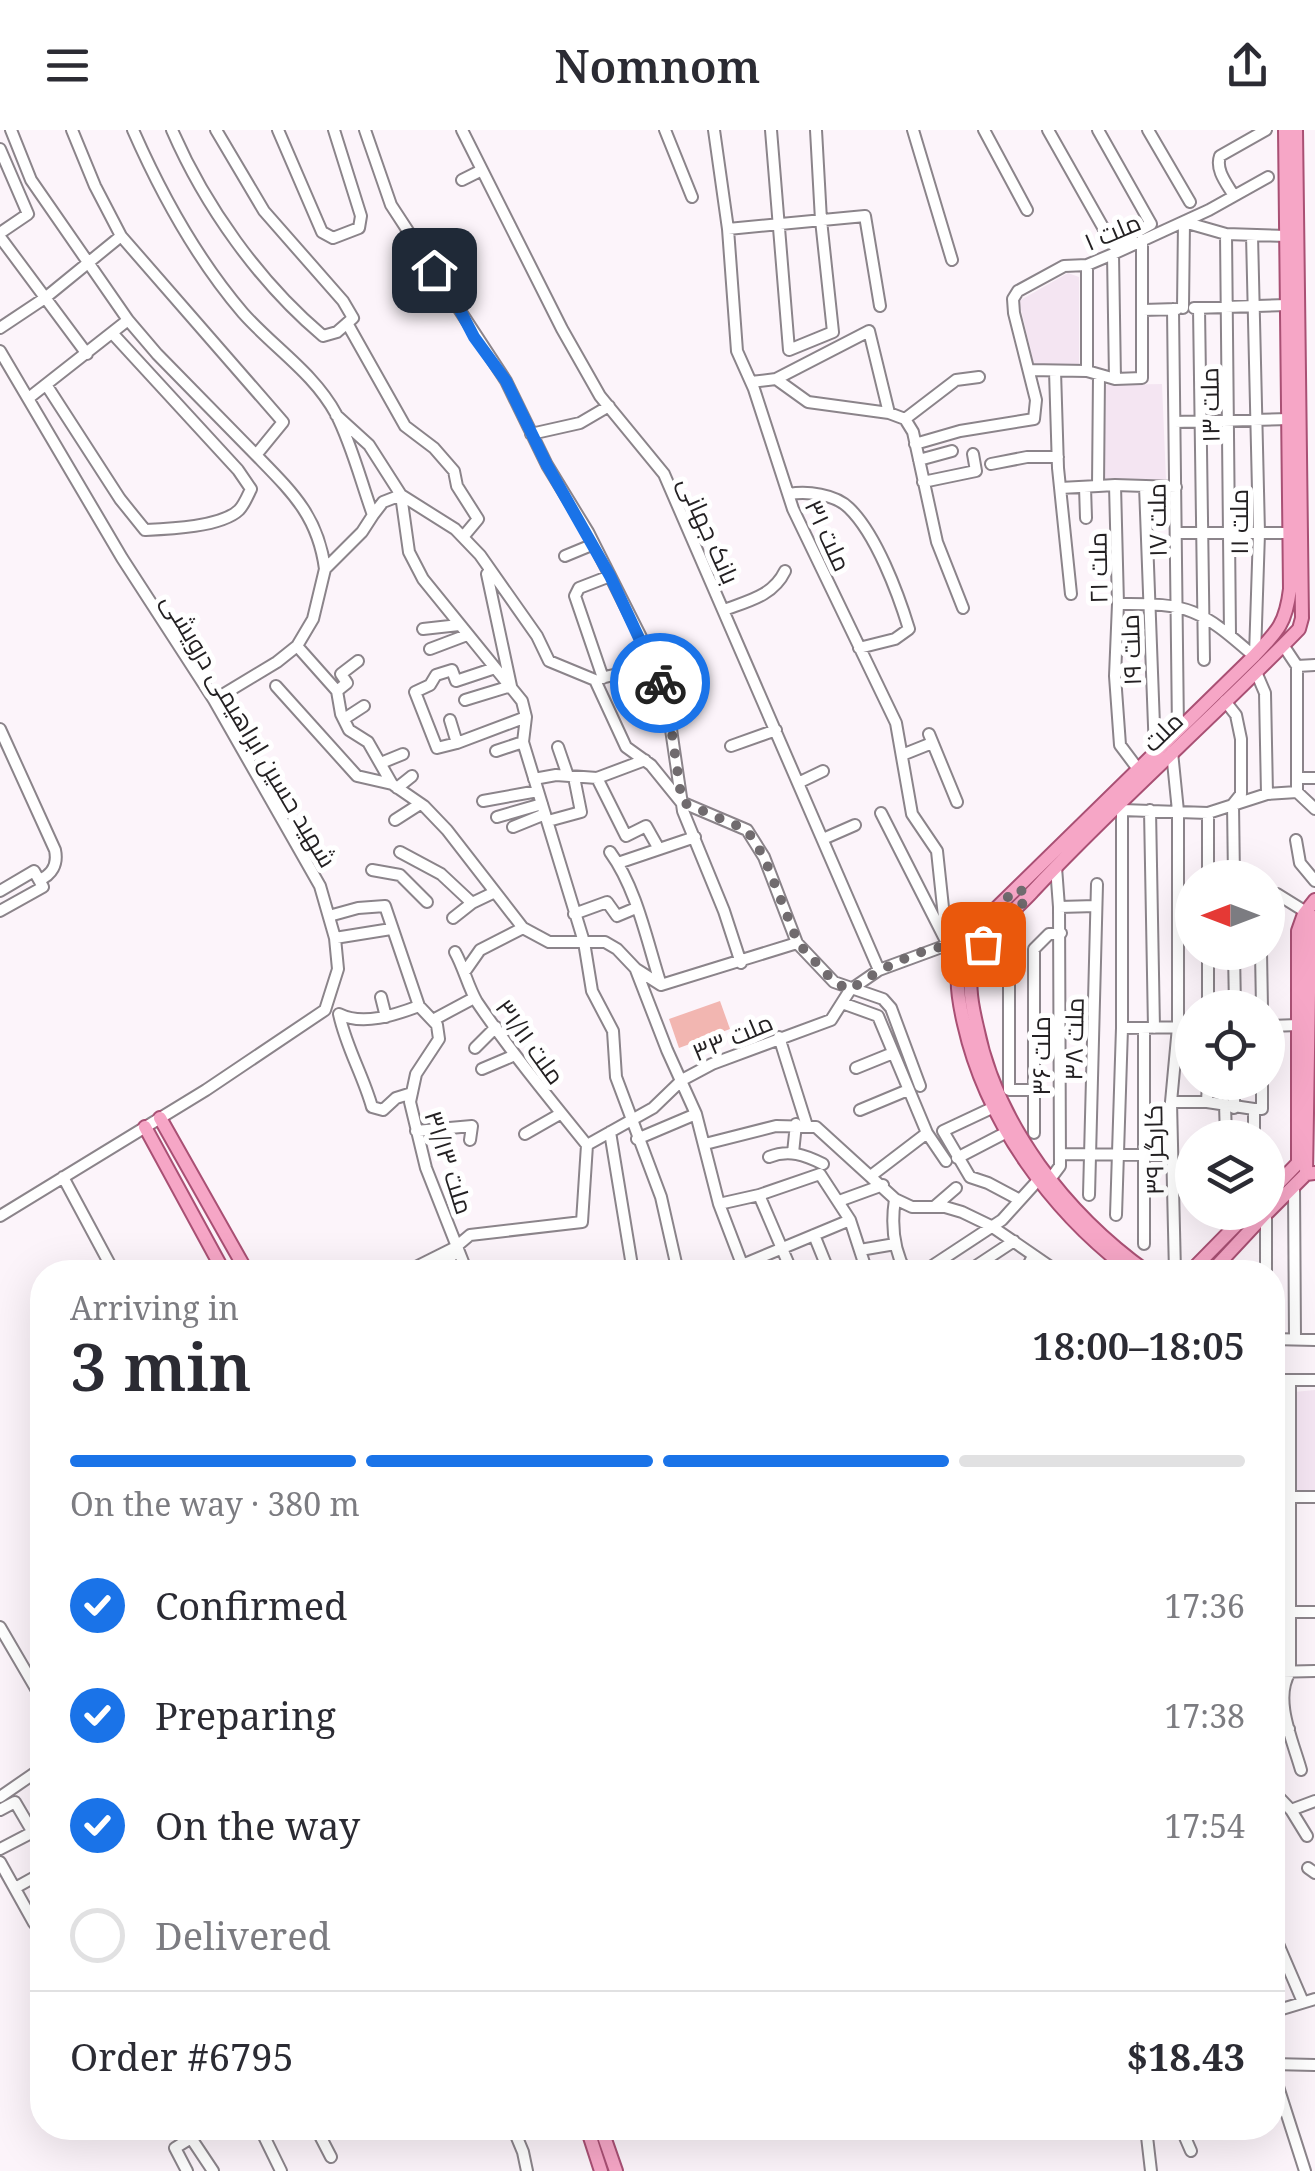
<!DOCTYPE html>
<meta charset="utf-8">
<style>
body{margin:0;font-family:"Noto Serif",Cairo,serif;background:#f2f2f3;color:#2b2b33;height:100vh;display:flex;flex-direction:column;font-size:38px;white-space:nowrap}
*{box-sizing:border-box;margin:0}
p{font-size:32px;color:#7c7c81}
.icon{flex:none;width:55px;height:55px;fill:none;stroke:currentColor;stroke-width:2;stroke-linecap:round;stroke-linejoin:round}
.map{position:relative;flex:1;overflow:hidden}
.sheet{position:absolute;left:30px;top:1130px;width:1255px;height:880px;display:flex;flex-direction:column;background:#fff;border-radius:40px;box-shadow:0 10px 40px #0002}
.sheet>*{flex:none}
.needle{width:65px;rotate:270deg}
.buttons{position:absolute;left:1175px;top:730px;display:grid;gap:20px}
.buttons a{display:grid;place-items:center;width:110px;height:110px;border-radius:50%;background:#fff;box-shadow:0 10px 40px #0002;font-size:50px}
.pin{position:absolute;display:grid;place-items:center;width:85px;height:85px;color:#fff;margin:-42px;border-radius:20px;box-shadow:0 5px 15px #0006}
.courier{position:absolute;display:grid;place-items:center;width:100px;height:100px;margin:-50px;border:8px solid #1a73e8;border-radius:50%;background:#fff;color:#222;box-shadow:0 2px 12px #0007}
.summary em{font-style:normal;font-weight:600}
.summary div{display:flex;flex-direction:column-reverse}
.summary{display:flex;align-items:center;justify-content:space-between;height:170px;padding:0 40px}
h1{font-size:65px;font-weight:600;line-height:75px}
.bar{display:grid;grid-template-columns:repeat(4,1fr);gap:15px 10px;align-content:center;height:120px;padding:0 40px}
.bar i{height:12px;border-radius:8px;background:#e1e1e2}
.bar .current{background:#1a73e8}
.bar p{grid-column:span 4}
.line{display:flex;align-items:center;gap:25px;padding:0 40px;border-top:2px solid #e1e1e2}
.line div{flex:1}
ol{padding:0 40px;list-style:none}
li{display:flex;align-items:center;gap:30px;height:110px}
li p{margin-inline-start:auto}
li .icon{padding:10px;border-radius:50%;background:#1a73e8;color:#fff;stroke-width:4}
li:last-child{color:#7c7c81}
li i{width:55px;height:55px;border:5px solid #e1e1e2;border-radius:50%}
header{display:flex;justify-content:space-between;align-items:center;height:130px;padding:0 40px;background:#fff;font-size:45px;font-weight:600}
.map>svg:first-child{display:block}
</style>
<header><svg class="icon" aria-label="menu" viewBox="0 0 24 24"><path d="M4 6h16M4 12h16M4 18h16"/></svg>Nomnom<svg class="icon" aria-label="share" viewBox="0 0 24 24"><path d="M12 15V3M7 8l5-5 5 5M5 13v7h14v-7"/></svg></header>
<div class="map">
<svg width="1315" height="2041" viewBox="0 0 1315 2041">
<rect width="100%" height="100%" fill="#fcf4fa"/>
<path fill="#f4e5f2" d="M 1068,143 L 1079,147 L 1079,235 L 1034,235 L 1019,171 Z
M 1162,254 L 1166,350 L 1104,349 L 1106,255 Z
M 1315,1260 L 1315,1360 L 1294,1360 L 1294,1262 Z"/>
<path fill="#f2b6b1" d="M 720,871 L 730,899 L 679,918 L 669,889 Z"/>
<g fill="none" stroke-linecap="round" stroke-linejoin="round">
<g stroke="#8b848a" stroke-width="14">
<path id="minor" d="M 11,0 L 31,50 L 128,190 L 157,224 L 256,325 L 283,292 L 121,106 L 95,56 L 72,0
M 133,0 C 162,66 196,128 243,183 C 273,217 314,243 336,284 C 352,315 361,352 373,385 L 362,402 L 325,439 L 313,489 L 297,516 L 277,532 L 214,570
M 172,0 C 205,76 259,152 323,206 L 337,202 L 353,188 L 343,171 L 264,81 L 216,0
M 278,0 L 322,102 L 333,108 L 359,98 L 361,86 L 334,0
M 365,0 L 391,75 L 506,251 L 547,335 L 588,402 L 655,535 L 667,572 L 683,681 L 724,781 L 741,833
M 462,0 L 562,199 L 600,266 L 664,344 L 879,840
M 665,0 L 692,67
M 714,0 L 728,99 L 737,221 L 754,259 L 793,379 L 896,593 L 912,684 L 937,721 L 947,815
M 771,0 L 789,220 L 833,202 L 821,90 L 816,0
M 913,0 L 952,130
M 984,0 L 1027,80
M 1048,0 L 1113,115 L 1151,94 L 1098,0
M 1148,0 L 1190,72
M 0,19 L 28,84 L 0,103
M 462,50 L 482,40
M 1234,66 C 1227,54 1215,40 1220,26 L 1266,0
M 728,99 L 865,86 L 880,176
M 1226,104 L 1230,505
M 1252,105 L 1259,403 L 1255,525
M 0,107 L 87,224
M 1113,124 L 1115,249
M 1087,135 L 1087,241
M 1183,178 L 1184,92 L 1226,104 L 1287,106
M 1194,178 L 1287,175
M 1199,178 L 1204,530
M 1173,179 L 1178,600
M 1143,180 L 1177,179
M 347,193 L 405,296 L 434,318 L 454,341 L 457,356 L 478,389 L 463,407
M 0,198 L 45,168 L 121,106
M 0,221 L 122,428 L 214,570 L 320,756 L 335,808 L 338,839 L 325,880 L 206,960 L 0,1086
M 1029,240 L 1087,241 L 1115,249 L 1142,248 L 1142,110
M 1055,241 L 1058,338 L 1071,464
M 1099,246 L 1098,356 L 1115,355 L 1118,474 L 1115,546 L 1120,615 L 1138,639
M 776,249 L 808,272 L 889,283 L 905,289 L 913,302 L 937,412 L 963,478
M 751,252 L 776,249 L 869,201 L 889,283
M 47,256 L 120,369 L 145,400 C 169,399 221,397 239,380 C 244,375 248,365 251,359 L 238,340 L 113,204
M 30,267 L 128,190
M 336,285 L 369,315 L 401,365 L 455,399 L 480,425 L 537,506 L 549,531 L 595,550 L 626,617 L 651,635 L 681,672 L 747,700 L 764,727 L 797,813
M 905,289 L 956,250 L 979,247
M 1175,292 L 1289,289
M 531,304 L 580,293 L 609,276
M 915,314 L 960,301 L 1034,289 L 1036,270 L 1014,183 L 1013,169 L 1018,161 L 1064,136 L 1087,135 L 1113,124 L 1209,80 L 1268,47
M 256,325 C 292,362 318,386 325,439
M 919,330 L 952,321
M 991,334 L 1027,327 L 1058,327
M 923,352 L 976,341 L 973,324
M 1115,355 L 1176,357
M 1145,356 L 1155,622
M 1085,357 L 1086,388
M 1060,358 L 1098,356
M 789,364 C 807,361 835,364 849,378 C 876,404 898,463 909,499 L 895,509 L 859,518
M 373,385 L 383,372 L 401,365 L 409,422 L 423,449 L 522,571 L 526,587 L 523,612 L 584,812 L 592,861 L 613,901 L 616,947 L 661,1067 L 678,1142
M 1176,403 L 1290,403
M 565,426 L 594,414
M 1118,474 C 1190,473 1200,479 1254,526
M 724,480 C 748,471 773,466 785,441
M 423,499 L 459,495
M 1283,515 L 1297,536 L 1297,662
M 297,516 L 337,561 L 341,584 L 349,600 L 368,612 L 392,654 L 424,676 L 447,700 L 523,798 L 549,812 L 605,812 L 617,819 L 636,839 L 661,855 L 797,813 L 834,852 L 883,869 L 891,878 L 920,956
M 430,519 L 467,505
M 1297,536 L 1315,535
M 1256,542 L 1265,563 L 1267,664
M 601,548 L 655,535
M 603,548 L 575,466 L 579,458 L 610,446
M 276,556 L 357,646 L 392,654
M 337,561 L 347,553 L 341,544 L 358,531
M 465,570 L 511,556 L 487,444
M 1225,571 L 1236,585 L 1241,609 L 1241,664 L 1233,674 L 1234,748
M 344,589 L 364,576
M 450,590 L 457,613 L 526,587
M 0,599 L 55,720 C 58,734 52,745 39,750
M 929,604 L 957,672
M 457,613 L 437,618 L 415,562 L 430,555 L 436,545 L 452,540 L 456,551 L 495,538
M 731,616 L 776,600
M 558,617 L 568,646
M 496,621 L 523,612
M 1172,622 L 1178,681 L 1178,897 L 1171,972 L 1175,1142
M 902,625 L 932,613
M 381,633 L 403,624
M 597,648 L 626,706 L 646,696 L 659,719
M 1297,648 L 1315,648
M 534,649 L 556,645 L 597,648 L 645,630
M 798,653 L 823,641
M 397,658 L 412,646
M 483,671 L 538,661
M 1119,675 L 1122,680 L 1208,683 L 1267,664 L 1297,662 L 1315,679
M 1150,680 L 1154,898
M 881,683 L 945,809
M 1208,683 L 1208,748
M 497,687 L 542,674
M 395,690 L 420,674
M 548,691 L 581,682 L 574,647
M 513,697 L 545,684
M 823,709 L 855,695
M 1296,710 L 1300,733 L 1315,751
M 400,722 L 441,744 L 472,773
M 610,722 C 637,759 647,812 661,855
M 618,733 L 695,707
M 1056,737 L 1059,777
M 372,740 L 400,745 L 427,772
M 0,761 L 34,741 L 43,757 L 0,781
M 1268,764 L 1277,764 L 1306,782
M 574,784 L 607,772 L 617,786 L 636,778
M 329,786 L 358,778 L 385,776 L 419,876 L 437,895 L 439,909 L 416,944 L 410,972 L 426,1038 L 467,1142
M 453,788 L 472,773 L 495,762
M 1001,795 L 1009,826 L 1009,960 L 1034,960
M 335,808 L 391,799
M 455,822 C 464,838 468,857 477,872 C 511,922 549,968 587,1015
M 1208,822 L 1208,878
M 1234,822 L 1235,878
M 1261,822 L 1262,878
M 466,840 L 480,820 L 523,798
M 636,840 L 667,920 L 696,984 L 719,1074 L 745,1142
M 381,867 L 386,887
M 842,873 L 878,886 L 927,1003 L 946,1031
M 433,890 L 474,868
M 1268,896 L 1298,895
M 1122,898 L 1192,897
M 1144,898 L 1144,1114
M 779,907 L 807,996
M 475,918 L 496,897
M 856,938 L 893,923
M 482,939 L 515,925
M 412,963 L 396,968 L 383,980 L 372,977 C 363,945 346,917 339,884 C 363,896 395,885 419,876
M 1171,972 L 1207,972 L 1254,979
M 1207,972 L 1208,952
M 1225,974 L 1226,1008
M 992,978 L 943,1001 L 970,1047 L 988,1053 L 1020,1070
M 1234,978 L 1234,952
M 860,980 L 908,960
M 416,1001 L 472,996 L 470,1010
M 610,1002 L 633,1142
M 1034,1003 L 1034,819 L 1049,804 L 1061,803
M 525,1004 L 560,984
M 1254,1008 L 1254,979 L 1262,979 L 1262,952
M 637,1009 L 696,984
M 705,1014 L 776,996 L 816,997 L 895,1069 L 912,1077 L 945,1077 L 962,1082 L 991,1096 L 1058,1142
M 793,1023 L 796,994
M 1060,1024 L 1172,1025
M 769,1027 C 789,1019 805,1025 823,1034
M 957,1028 L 1007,1002
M 872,1045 L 927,1003
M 63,1047 L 114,1142
M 1051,1048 L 1060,1036 L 1059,777 L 1096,776
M 1294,1056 L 1295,1209
M 1089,1065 L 1097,754
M 895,1069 C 891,1095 893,1119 906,1142
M 839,1071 L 883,1055
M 719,1074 L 759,1065
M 934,1077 L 956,1058
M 1227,1082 L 1231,1101
M 1116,1085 L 1122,898 L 1122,680
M 814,1105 L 829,1142
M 860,1120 L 895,1114
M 742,1135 L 850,1090
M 406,1142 L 456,1117
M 428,1142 L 450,1129 L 457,1116 L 470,1105 L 582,1092 L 587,1015 L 653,978 L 682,950 L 712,934 L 831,890 L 850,860 L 879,840 L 947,815 L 963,814
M 792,1142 L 759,1065 L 820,1044 L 850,1090 L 867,1142
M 923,1142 L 1002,1090 L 1040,1048
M 967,1142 L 1014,1111
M 1025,1142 L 1033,1126
M 1266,1142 L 1266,1084
M 1272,1209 L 1315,1210
M 1272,1250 L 1315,1250
M 1290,1250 L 1290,1542 C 1273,1569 1293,1611 1301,1640
M 1272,1345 L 1290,1344
M 1290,1367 L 1315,1367
M 1272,1482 L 1315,1482
M 0,1497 L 42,1569
M 1272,1542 L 1315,1541
M 1272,1606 L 1289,1599
M 1272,1660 L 1291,1680
M 0,1667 L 42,1638
M 0,1680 L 15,1672 L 42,1718
M 1307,1706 L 1291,1680 L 1315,1671
M 0,1719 L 33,1702
M 0,1732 L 34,1793 L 42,1789
M 1308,1738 L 1315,1743
M 15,1758 L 42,1743
M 1272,1800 L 1303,1872
M 1272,1882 L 1315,1869
M 1272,1934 L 1315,1935
M 1272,1938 L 1305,2041
M 260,1998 L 281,2041
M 316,1998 L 331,2027
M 513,1998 L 523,2022 L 527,2041
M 1146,1998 L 1151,2041
M 1181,1998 L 1191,2021
M 187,2041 L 175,2018 L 191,2008 L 213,2041"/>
</g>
<g stroke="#a95074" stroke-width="16">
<path id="major" d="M 160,988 L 247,1142
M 145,997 L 224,1142
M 1298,1033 L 1298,801 L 1304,784 L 1315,770
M 1306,1044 L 1310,802 L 1315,787
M 1268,1064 L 1298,1033
M 1268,1082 L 1306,1044 L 1314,1043
M 1132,1142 C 1052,1082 986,992 964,894 C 956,860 952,830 974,800 L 1254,526 C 1278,501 1286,493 1290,459 L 1285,0
M 1147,1142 C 1066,1084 997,996 977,897 C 971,872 966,848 977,823 C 985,804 1018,778 1033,761 C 1118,670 1213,588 1299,499 L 1302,488 L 1296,0
M 1190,1142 L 1249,1082
M 1211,1142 L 1267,1082
M 587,1998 L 601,2041
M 601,1998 L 616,2041"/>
</g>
<use href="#minor" stroke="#fff" stroke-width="10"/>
<use href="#major" stroke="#f6a6c6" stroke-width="12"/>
</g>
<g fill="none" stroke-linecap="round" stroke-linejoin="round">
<path stroke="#706b6e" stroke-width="10" stroke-dasharray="0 18" d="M 660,553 L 672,604 L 682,672 L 747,700 L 764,727 L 798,813 L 834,852 L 850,860 C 882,837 923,816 963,814 L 992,780 L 1019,758 L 1028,768 L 983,814"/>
<path stroke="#1a73e8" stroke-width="12" d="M 434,140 L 450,161 L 474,207 L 506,251 L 547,335 L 610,446 L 660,553"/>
</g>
<g text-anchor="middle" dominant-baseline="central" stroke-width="10" stroke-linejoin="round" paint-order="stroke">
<g font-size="25" fill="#242123" stroke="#fff">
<text transform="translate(1112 101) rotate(-23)">ملت ۱</text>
<text transform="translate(1209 275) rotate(-91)">ملت ۱۳</text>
<text transform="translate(1156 390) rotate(-91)">ملت ۱۷</text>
<text transform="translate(1238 392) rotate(-90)">ملت ۱۱</text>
<text transform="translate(710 400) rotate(66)">بانک جهانی</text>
<text transform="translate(829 405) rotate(65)">ملت ۳۱</text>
<text transform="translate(1097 438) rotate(-91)">ملت ۲۱</text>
<text transform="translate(1130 520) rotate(-92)">ملت ۱۹</text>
<text transform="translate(250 600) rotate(59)">شهید حسین ابراهیمی درویشی</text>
<text transform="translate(1162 601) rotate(-44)">ملت</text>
<text transform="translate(732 906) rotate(-23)">ملت ۳۳</text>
<text transform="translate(1073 909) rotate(-89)">ملت ۳۸</text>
<text transform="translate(531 911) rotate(54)">ملت ۳۱/۱۱</text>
<text transform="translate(1040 926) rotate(-90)">ملت ۳۶</text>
<text transform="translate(1153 1020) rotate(-91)">کارگر ۳۹</text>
<text transform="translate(450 1032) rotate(72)">ملت ۳۱/۱۳</text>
</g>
</g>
</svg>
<div class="buttons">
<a><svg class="needle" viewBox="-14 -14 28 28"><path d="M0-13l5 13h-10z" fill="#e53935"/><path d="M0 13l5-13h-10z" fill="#7c7c81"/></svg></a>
<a><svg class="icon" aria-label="locate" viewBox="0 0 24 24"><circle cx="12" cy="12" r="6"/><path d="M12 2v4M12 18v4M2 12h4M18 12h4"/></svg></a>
<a><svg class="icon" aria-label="layers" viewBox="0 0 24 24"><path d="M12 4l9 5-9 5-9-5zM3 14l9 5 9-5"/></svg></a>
</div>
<div class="pin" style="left:983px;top:814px;background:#ea580c"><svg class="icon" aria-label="bag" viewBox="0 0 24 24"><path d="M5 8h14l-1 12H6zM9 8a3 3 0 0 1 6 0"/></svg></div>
<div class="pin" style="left:434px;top:140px;background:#1f2937"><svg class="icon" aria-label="home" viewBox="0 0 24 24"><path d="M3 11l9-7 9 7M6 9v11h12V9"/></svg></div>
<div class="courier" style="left:660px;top:553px"><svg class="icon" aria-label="bike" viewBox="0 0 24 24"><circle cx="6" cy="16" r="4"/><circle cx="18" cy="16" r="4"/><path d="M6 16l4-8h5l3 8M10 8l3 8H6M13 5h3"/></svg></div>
<section class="sheet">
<div class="summary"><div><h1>3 min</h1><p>Arriving in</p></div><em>18:00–18:05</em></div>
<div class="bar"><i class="current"></i><i class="current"></i><i class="current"></i><i></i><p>On the way · 380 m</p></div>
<ol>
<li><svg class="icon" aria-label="check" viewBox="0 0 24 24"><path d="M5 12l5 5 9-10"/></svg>Confirmed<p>17:36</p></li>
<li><svg class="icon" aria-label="check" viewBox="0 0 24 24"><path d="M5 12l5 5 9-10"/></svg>Preparing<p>17:38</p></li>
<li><svg class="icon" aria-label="check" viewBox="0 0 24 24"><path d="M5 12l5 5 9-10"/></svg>On the way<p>17:54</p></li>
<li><i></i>Delivered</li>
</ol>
<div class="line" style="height:130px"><div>Order #6795</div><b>$18.43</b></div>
</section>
</div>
